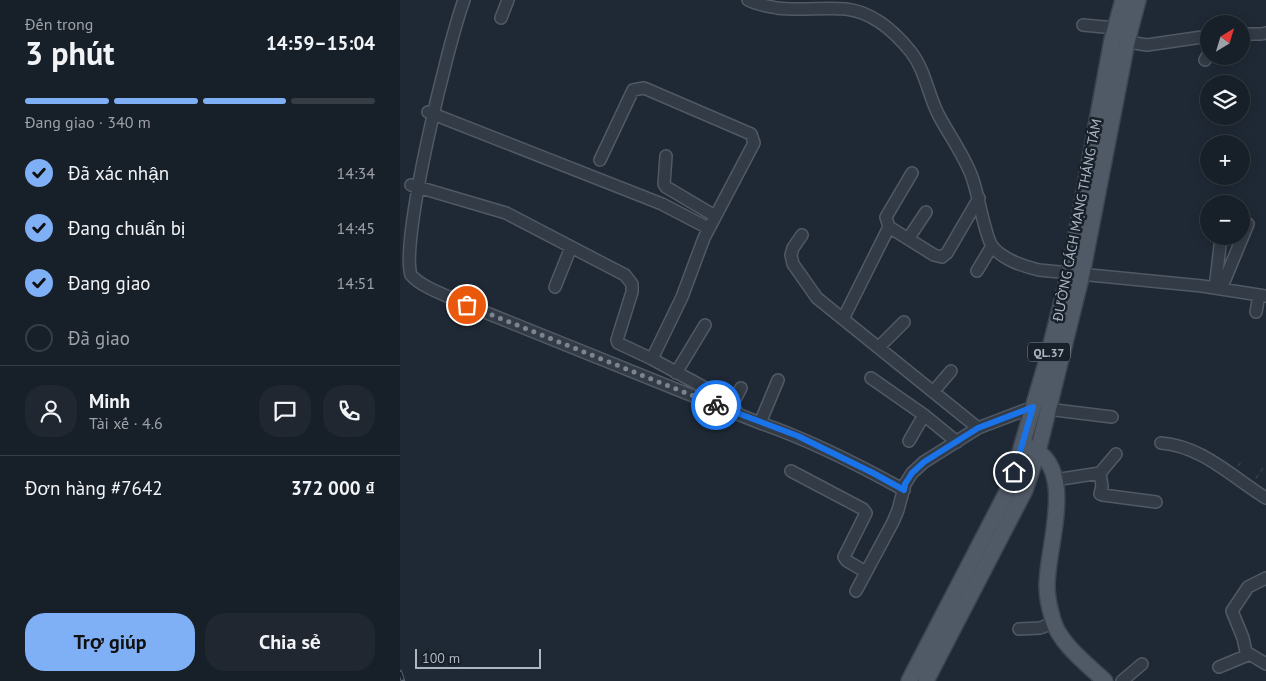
<!DOCTYPE html>
<html lang="vi">
<meta charset="utf-8">
<style>
body{margin:0;font-family:"PT Sans",sans-serif;background:#202730;color:#f1f3f6;height:100vh;display:flex;flex-direction:column;font-size:19px;white-space:nowrap}
*{box-sizing:border-box;margin:0}
p{font-size:16px;color:#9ea2a8}
.icon{flex:none;width:28px;height:28px;fill:none;stroke:currentColor;stroke-width:2;stroke-linecap:round;stroke-linejoin:round}
.map{position:relative;flex:1;overflow:hidden}
.sheet{display:flex;flex-direction:column;background:#171f28;width:400px}
.sheet>*{flex:none}
.needle{width:32px;rotate:38deg}
.fabs{position:absolute;left:800px;top:15px;display:grid;gap:10px}
.fabs a{display:grid;place-items:center;width:50px;height:50px;border-radius:50%;background:#171f28;box-shadow:0 2px 12px #0003,0 0 0 1px #363d45;font-size:25px}
.scale{position:absolute;left:15px;bottom:12px;width:126px;box-sizing:border-box;padding-left:5px;border:2px solid #adb6c3;border-top:0;font-size:14px;line-height:18px;white-space:nowrap;color:#adb6c3;-webkit-text-stroke:4px #18202a;paint-order:stroke}
.pin{position:absolute;display:grid;place-items:center;width:42px;height:42px;color:#fff;margin:-21px;border:2px solid #fff;border-radius:50%;box-shadow:0 1px 5px #0007}
.courier{position:absolute;display:grid;place-items:center;width:50px;height:50px;margin:-25px;border:4px solid #1a73e8;border-radius:50%;background:#fff;color:#222;box-shadow:0 1px 6px #0007}
.head em{font-style:normal;font-weight:800}
.head div{display:flex;flex-direction:column-reverse}
.head{display:flex;align-items:center;justify-content:space-between;height:85px;padding:0 25px}
h1{font-size:32px;font-weight:800;line-height:38px}
.bar{display:grid;grid-template-columns:repeat(4,1fr);gap:8px 5px;align-content:center;height:60px;padding:0 25px}
.bar i{height:6px;border-radius:4px;background:#363d45}
.bar .current{background:#7faff5}
.bar p{grid-column:span 4}
.line{display:flex;align-items:center;gap:12px;padding:0 25px;border-top:1px solid #363d45}
.line div{flex:1}
.round{display:grid;place-items:center;flex:none;width:52px;height:52px;border-radius:20px;background:#202730}
ol{padding:0 25px;list-style:none}
li{display:flex;align-items:center;gap:15px;height:55px}
li p{margin-inline-start:auto}
li .icon{padding:5px;border-radius:50%;background:#7faff5;color:#111;stroke-width:4}
li:last-child{color:#9ea2a8}
li i{width:28px;height:28px;border:2px solid #363d45;border-radius:50%}
.button{display:flex;gap:10px;margin-top:auto;padding:10px 25px}
.button a{flex:1;height:58px;border-radius:20px;background:#7faff5;color:#111;font-size:20px;font-weight:800;line-height:58px;text-align:center}
.button a+a{background:#202730;color:#f1f3f6}
main{display:flex;flex:1;min-height:0}
.map>svg:first-child{display:block}
</style>
<main>
<section class="sheet">
<div class="head"><div><h1>3 phút</h1><p>Đến trong</p></div><em>14:59–15:04</em></div>
<div class="bar"><i class="current"></i><i class="current"></i><i class="current"></i><i></i><p>Đang giao · 340 m</p></div>
<ol>
<li><svg class="icon" aria-label="check" viewBox="0 0 24 24"><path d="M5 12l5 5 9-10"/></svg>Đã xác nhận<p>14:34</p></li>
<li><svg class="icon" aria-label="check" viewBox="0 0 24 24"><path d="M5 12l5 5 9-10"/></svg>Đang chuẩn bị<p>14:45</p></li>
<li><svg class="icon" aria-label="check" viewBox="0 0 24 24"><path d="M5 12l5 5 9-10"/></svg>Đang giao<p>14:51</p></li>
<li><i></i>Đã giao</li>
</ol>
<div class="line" style="height:90px"><a class="round"><svg class="icon" aria-label="person" viewBox="0 0 24 24"><circle cx="12" cy="8" r="4"/><path d="M4 21q1-7 8-7t8 7"/></svg></a><div><b>Minh</b><p>Tài xế · 4.6</p></div><a class="round"><svg class="icon" aria-label="chat" viewBox="0 0 24 24"><path d="M4 5h16v11H9l-5 4z"/></svg></a><a class="round"><svg class="icon" aria-label="phone" viewBox="0 0 24 24"><path d="M5 4h4l2 5-3 2q2 4 5 5l2-3 5 2v4C11 20 4 13 5 4z"/></svg></a></div>
<div class="line" style="height:65px"><div>Đơn hàng #7642</div><b>372 000 ₫</b></div>
<div class="button"><a>Trợ giúp</a><a>Chia sẻ</a></div>
</section>
<div class="map">
<svg width="866" height="681" viewBox="0 0 866 681">
<rect width="100%" height="100%" fill="#1f2935"/>
<g fill="none" stroke-linecap="round" stroke-linejoin="round">
<g stroke="#505964" stroke-width="14">
<path id="minor" d="M 64,0 C 48,43 0,241 11,275 C 22,288 51,297 67,305 L 360,423 C 410,440 457,464 504,490
M 348,0 C 357,5 367,6 377,8 C 400,11 423,7 446,9 C 472,12 495,32 511,52 C 525,70 528,94 538,114 C 549,135 564,155 572,177 C 578,193 585,236 592,246 C 603,260 623,266 639,270 L 802,286 L 866,296
M 101,18 L 108,0
M 683,25 L 715,28
M 841,34 L 861,34 L 866,33
M 721,41 L 747,45 L 809,36
M 805,60 L 809,53
M 28,112 L 262,204 L 308,228
M 266,156 L 264,184 L 266,187 L 315,216
M 200,160 L 233,90 L 244,88 L 351,134 L 354,143 L 304,238 L 282,297 L 252,359
M 512,173 L 486,217 L 489,227 L 534,255 L 542,257 L 547,253 L 579,198
M 11,185 L 106,213 L 225,275 L 232,284 L 232,292 L 217,340 L 218,343 L 252,359 L 320,396 L 336,410
M 402,235 L 393,248 L 391,255 L 393,264 L 417,298 L 578,428
M 508,239 L 526,212
M 577,271 L 592,246
M 155,287 L 171,247
M 815,288 L 820,246
M 821,289 L 848,224
M 856,312 L 859,295
M 443,319 L 489,227
M 479,347 L 504,322
M 276,373 L 305,325
M 471,378 L 524,415 L 557,442
M 533,392 L 551,371
M 332,405 L 341,388
M 647,409 L 712,417
M 360,423 L 378,380
M 509,441 L 524,415
M 761,443 C 802,446 832,477 866,498
M 391,471 L 463,509 L 466,513 L 444,557 L 447,561 L 466,572
M 700,473 L 702,486 L 700,494 L 703,495 L 756,502
M 655,480 L 700,473 L 716,454
M 866,578 L 848,587 L 832,611 L 843,638 L 846,652 L 866,664
M 456,591 L 493,522 L 498,510 L 505,484 L 512,473 L 524,462 L 578,428 L 633,407
M 619,629 L 640,628 L 653,623
M 819,667 L 848,655
M 722,681 L 742,664"/>
</g>
<g stroke="#3c444f" stroke-width="18">
<path id="major" d="M 631,448 C 678,468 646,549 647,587 C 647,597 650,610 653,620 C 659,643 688,665 705,681
M 509,681 L 610,486 L 647,360 L 669,273 L 712,40 L 723,0
M 526,681 L 625,490 L 638,451 L 682,274 L 727,42 L 738,0"/>
</g>
<path stroke="#3f5254" stroke-width="1" stroke-dasharray="4 4" stroke-linecap="butt" d="M 838,466 L 842,461
M 856,478 L 863,468"/>
<use href="#minor" stroke="#333b46" stroke-width="11"/>
<use href="#major" stroke="#505a66" stroke-width="15"/>
<g stroke="#555f6d" stroke-width="4.5">
<path id="rail" d="M 0,672 L 3,681"/>
</g>
<use href="#rail" stroke="#18202a" stroke-width="2.5" stroke-dasharray="8" stroke-linecap="butt"/>
</g>
<g fill="none" stroke-linecap="round" stroke-linejoin="round">
<path stroke="#7b8591" stroke-width="5" stroke-dasharray="0 9" d="M 67,305 L 316,405"/>
<path stroke="#1a73e8" stroke-width="6" d="M 316,405 L 398,436 L 473,473 L 504,490 L 505,484 L 512,473 L 524,462 L 578,428 L 633,407 L 614,472"/>
</g>
<g text-anchor="middle" dominant-baseline="central" stroke-width="5" stroke-linejoin="round" paint-order="stroke">
<rect fill="#18202a" stroke="#808995" stroke-width="1" x="628" y="342.5" width="42" height="19" rx="4"/>
<g font-size="12" font-weight="bold" fill="#adb6c3">
<text x="649" y="352">QL.37</text>
</g>
<g font-size="14" fill="#adb6c3" stroke="#18202a">
<text transform="translate(677 220) rotate(-79)">ĐƯỜNG CÁCH MẠNG THÁNG TÁM</text>
</g>
</g>
</svg>
<div class="fabs">
<a><svg class="needle" viewBox="-14 -14 28 28"><path d="M0-13l5 13h-10z" fill="#e53935"/><path d="M0 13l5-13h-10z" fill="#9ea2a8"/></svg></a>
<a><svg class="icon" aria-label="layers" viewBox="0 0 24 24"><path d="M12 4l9 5-9 5-9-5zM3 14l9 5 9-5"/></svg></a>
<a>+</a>
<a>−</a>
</div>
<div class="scale">100 m</div>
<div class="pin" style="left:67px;top:305px;background:#ea580c"><svg class="icon" aria-label="bag" viewBox="0 0 24 24"><path d="M5 8h14l-1 12H6zM9 8a3 3 0 0 1 6 0"/></svg></div>
<div class="pin" style="left:614px;top:472px;background:#1f2937"><svg class="icon" aria-label="home" viewBox="0 0 24 24"><path d="M3 11l9-7 9 7M6 9v11h12V9"/></svg></div>
<div class="courier" style="left:316px;top:405px"><svg class="icon" aria-label="bike" viewBox="0 0 24 24"><circle cx="6" cy="16" r="4"/><circle cx="18" cy="16" r="4"/><path d="M6 16l4-8h5l3 8M10 8l3 8H6M13 5h3"/></svg></div>
</div>
</main>
